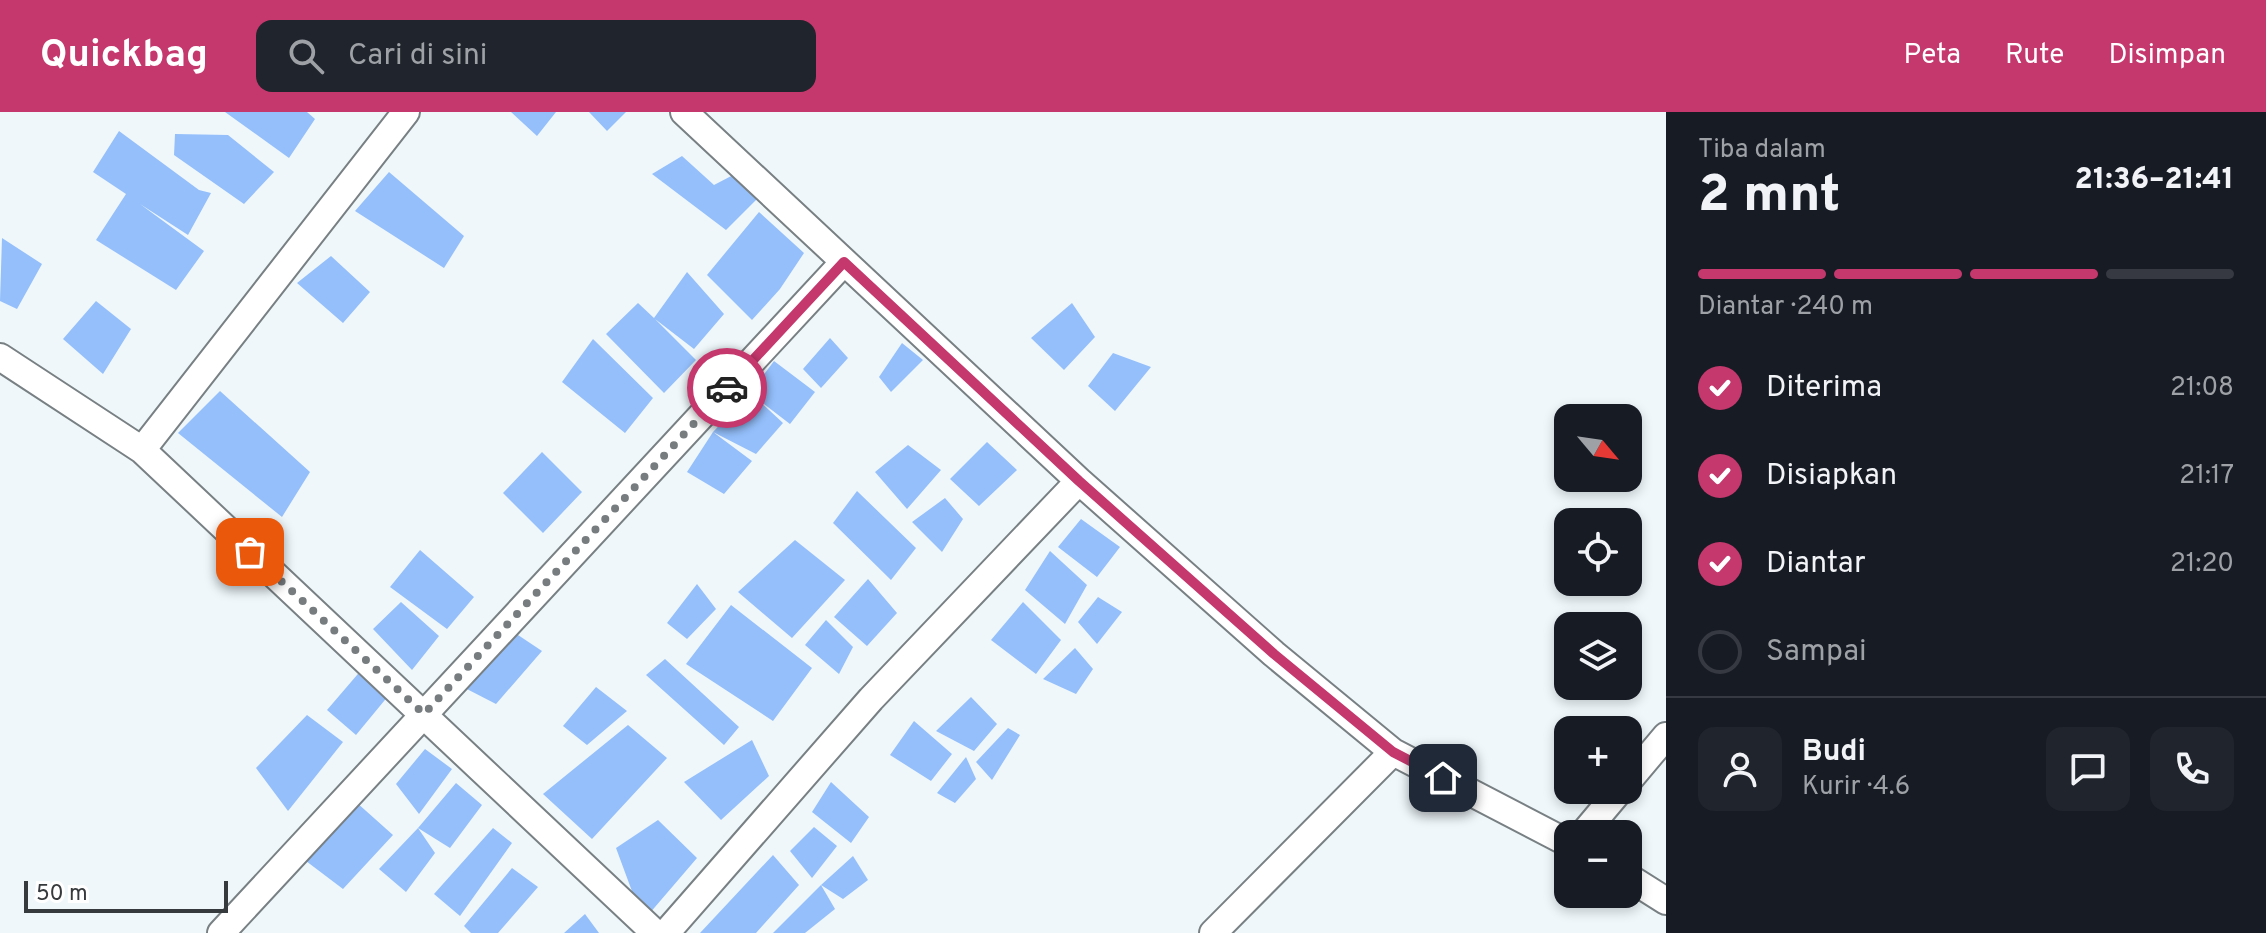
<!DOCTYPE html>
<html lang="id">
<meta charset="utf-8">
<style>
body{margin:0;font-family:Overpass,sans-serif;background:#20242c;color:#f1f3f6;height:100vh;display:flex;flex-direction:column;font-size:30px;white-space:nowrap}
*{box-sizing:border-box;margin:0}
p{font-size:26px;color:#9ea1a6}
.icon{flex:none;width:44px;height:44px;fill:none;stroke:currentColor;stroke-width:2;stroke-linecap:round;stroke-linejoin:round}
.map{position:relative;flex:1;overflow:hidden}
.panel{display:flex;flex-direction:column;background:#171b24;width:600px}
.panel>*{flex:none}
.needle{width:52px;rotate:119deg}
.tools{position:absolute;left:1554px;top:292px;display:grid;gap:16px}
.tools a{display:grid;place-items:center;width:88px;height:88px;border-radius:16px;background:#171b24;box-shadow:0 4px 12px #0003;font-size:40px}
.scale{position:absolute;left:24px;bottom:20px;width:204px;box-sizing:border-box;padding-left:8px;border:4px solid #373a3c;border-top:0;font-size:22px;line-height:28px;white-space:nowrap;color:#373a3c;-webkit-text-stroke:6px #fff;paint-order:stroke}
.pin{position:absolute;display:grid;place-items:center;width:68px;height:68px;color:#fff;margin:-34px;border-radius:16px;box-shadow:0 4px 12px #0006}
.courier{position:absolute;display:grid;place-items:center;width:80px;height:80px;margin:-40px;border:6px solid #c4386d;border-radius:50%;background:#fff;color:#222;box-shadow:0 2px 10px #0007}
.headline em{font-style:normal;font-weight:800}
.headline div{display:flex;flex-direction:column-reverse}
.headline{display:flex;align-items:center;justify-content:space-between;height:136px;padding:0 32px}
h1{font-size:52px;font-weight:800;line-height:60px}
.bar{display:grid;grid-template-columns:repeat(4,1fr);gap:12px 8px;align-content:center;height:96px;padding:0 32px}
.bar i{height:10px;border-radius:6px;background:#363941}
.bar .selected{background:#c4386d}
.bar p{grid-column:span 4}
.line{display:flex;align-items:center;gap:20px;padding:0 32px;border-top:2px solid #363941}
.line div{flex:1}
.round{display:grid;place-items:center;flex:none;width:84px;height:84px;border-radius:16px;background:#20242c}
ol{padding:0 32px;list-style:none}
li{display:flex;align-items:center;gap:24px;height:88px}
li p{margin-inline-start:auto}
li .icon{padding:8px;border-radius:50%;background:#c4386d;color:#fff;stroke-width:4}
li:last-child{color:#9ea1a6}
li i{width:44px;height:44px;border:4px solid #363941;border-radius:50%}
header{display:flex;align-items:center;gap:48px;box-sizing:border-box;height:112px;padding:0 40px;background:#c4386d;color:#fff}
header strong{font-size:38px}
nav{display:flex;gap:44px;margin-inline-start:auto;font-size:28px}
.search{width:560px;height:72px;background:#20242c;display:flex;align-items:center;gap:20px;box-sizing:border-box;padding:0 28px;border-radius:16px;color:#9ea1a6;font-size:30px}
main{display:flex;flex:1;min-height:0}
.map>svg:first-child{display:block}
</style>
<header>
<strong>Quickbag</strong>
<div class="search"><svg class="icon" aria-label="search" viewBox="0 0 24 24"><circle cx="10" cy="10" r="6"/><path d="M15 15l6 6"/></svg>Cari di sini</div>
<nav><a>Peta</a><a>Rute</a><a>Disimpan</a></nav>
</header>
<main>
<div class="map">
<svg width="1666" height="821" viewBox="0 0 1666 821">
<rect width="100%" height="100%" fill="#eff7fb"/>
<path fill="#94bffb" d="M 225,0 L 307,0 L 315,7 L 289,46 Z
M 511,0 L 556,0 L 537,24 Z
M 589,0 L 626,0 L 607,19 Z
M 119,19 L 199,78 L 211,81 L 188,123 L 140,92 L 204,139 L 176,178 L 96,128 L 126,82 L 93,60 Z
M 175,22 L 228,23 L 274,60 L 244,92 L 174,43 Z
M 682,44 L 714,73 L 737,61 L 761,83 L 726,118 L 652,62 Z
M 389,60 L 464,124 L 444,156 L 355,99 Z
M 759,100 L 804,141 L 780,177 L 752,208 L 707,163 Z
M 2,126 L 42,152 L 17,197 L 0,189 Z
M 331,144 L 370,180 L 343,211 L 297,171 Z
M 687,160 L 724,202 L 694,237 L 655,207 L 696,248 L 664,281 L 606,222 L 638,191 L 654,206 Z
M 96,189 L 131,217 L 103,262 L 63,227 Z
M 1072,191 L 1095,225 L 1064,258 L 1031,226 Z
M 830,226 L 848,246 L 821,276 L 803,257 Z
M 593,227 L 653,286 L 625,321 L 562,270 Z
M 902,231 L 923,248 L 891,280 L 879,265 Z
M 1113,241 L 1151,255 L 1115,299 L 1088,274 Z
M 774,249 L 815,280 L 790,312 L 755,285 L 783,311 L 756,342 L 713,320 L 750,281 Z
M 220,279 L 310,360 L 282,405 L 178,321 Z
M 713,320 L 752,349 L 724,382 L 687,360 Z
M 987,330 L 1017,358 L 979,394 L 950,367 Z
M 908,333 L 941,358 L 907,397 L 875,360 Z
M 542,340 L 582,380 L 543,421 L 503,381 Z
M 857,379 L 916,436 L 891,468 L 833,411 Z
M 945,386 L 963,407 L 942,440 L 912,410 Z
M 1081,407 L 1120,435 L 1097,465 L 1058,435 Z
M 795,428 L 845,468 L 792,526 L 738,480 Z
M 420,438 L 474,485 L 447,517 L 390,475 Z
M 1050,439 L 1087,473 L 1065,512 L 1025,478 Z
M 868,467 L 897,501 L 867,534 L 834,505 Z
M 697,472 L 716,497 L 687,527 L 667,511 Z
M 1098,485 L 1122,500 L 1097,532 L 1078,510 Z
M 401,490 L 439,524 L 412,558 L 373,517 Z
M 1023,490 L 1061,528 L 1036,562 L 991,528 Z
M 731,493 L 812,556 L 773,609 L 686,552 Z
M 826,508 L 853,535 L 839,562 L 805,533 Z
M 515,521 L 542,539 L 496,592 L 461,574 Z
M 1075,536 L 1093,557 L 1076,582 L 1043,567 Z
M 665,547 L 739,615 L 724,633 L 646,563 Z
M 363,556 L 389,583 L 356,623 L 327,598 Z
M 596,575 L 627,599 L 587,633 L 563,614 Z
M 971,585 L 997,612 L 974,639 L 936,619 Z
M 307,603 L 343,630 L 288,699 L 256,656 Z
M 914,609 L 952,642 L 931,669 L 890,643 Z
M 628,613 L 667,646 L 592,727 L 543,682 Z
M 1008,616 L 1020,623 L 992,668 L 976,650 Z
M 752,628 L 769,664 L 721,708 L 684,670 Z
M 425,637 L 452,657 L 419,702 L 396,672 Z
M 966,645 L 976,667 L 955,691 L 937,681 Z
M 831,670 L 869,705 L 851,731 L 812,700 Z
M 456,671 L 482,693 L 450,736 L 418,716 L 435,741 L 406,780 L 379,757 L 418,716 Z
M 356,690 L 393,723 L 343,777 L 306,749 Z
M 658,708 L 697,746 L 643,809 L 616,736 Z
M 814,715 L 837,734 L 812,766 L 790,739 Z
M 493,716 L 512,731 L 460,804 L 434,782 Z
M 773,743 L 799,773 L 756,821 L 700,821 Z
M 853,744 L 868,768 L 843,787 L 821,773 Z
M 512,756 L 538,775 L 498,821 L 471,821 L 464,814 Z
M 821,773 L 835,797 L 805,821 L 773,821 Z
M 585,802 L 599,821 L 564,821 Z"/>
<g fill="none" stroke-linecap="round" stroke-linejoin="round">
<g stroke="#798084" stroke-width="30">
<path id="street" d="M 684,0 L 1079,369 L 1274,542 L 1393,640 L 1568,731
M 0,245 L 142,338 L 655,821
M 142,338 L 406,0
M 1628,669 L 1666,624
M 1583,722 L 1620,678
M 1628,765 L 1666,789
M 221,821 L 844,150
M 666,821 L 871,587 L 1079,369
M 1213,821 L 1393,640"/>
</g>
<use href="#street" stroke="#fff" stroke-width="26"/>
</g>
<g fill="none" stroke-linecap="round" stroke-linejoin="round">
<path stroke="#777c7f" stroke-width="8" stroke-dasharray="0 14.4" d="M 250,440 L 424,602 L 727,276"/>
<path stroke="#c4386d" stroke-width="10" d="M 727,276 L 844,150 L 1079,369 L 1274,542 L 1393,640 L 1443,666"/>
</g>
</svg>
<div class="tools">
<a><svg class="needle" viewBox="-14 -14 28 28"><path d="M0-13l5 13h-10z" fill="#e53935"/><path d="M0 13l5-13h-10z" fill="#9ea1a6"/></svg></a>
<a><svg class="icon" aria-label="locate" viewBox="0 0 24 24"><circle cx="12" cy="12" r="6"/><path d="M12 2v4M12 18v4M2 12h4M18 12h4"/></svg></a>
<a><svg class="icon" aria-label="layers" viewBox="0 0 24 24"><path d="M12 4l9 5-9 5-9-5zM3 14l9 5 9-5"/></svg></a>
<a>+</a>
<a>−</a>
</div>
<div class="scale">50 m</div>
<div class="pin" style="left:250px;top:440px;background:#ea580c"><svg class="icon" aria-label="bag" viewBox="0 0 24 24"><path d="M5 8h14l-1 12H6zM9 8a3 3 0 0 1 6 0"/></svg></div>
<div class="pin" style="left:1443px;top:666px;background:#1f2937"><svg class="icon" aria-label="home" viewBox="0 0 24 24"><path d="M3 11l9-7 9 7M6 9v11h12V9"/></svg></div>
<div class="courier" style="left:727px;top:276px"><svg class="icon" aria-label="car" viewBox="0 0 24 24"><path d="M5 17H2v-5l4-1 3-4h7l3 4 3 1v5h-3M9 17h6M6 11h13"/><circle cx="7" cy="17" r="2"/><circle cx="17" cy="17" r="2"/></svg></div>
</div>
<section class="panel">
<div class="headline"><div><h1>2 mnt</h1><p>Tiba dalam</p></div><em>21:36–21:41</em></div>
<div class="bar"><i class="selected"></i><i class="selected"></i><i class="selected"></i><i></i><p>Diantar · 240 m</p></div>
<ol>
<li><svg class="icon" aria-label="check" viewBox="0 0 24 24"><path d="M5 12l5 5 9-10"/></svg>Diterima<p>21:08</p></li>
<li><svg class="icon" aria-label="check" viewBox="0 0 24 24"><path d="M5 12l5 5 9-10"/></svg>Disiapkan<p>21:17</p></li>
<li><svg class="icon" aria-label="check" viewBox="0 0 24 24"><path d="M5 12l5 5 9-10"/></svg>Diantar<p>21:20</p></li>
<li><i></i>Sampai</li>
</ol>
<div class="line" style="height:144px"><a class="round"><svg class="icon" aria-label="person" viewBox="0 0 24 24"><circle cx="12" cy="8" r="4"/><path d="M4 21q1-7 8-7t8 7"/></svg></a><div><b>Budi</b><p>Kurir · 4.6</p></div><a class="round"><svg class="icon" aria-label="chat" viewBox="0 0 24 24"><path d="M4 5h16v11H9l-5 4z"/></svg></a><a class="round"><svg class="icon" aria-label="phone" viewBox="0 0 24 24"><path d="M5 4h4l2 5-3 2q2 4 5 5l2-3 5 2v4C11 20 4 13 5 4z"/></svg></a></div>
</section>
</main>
